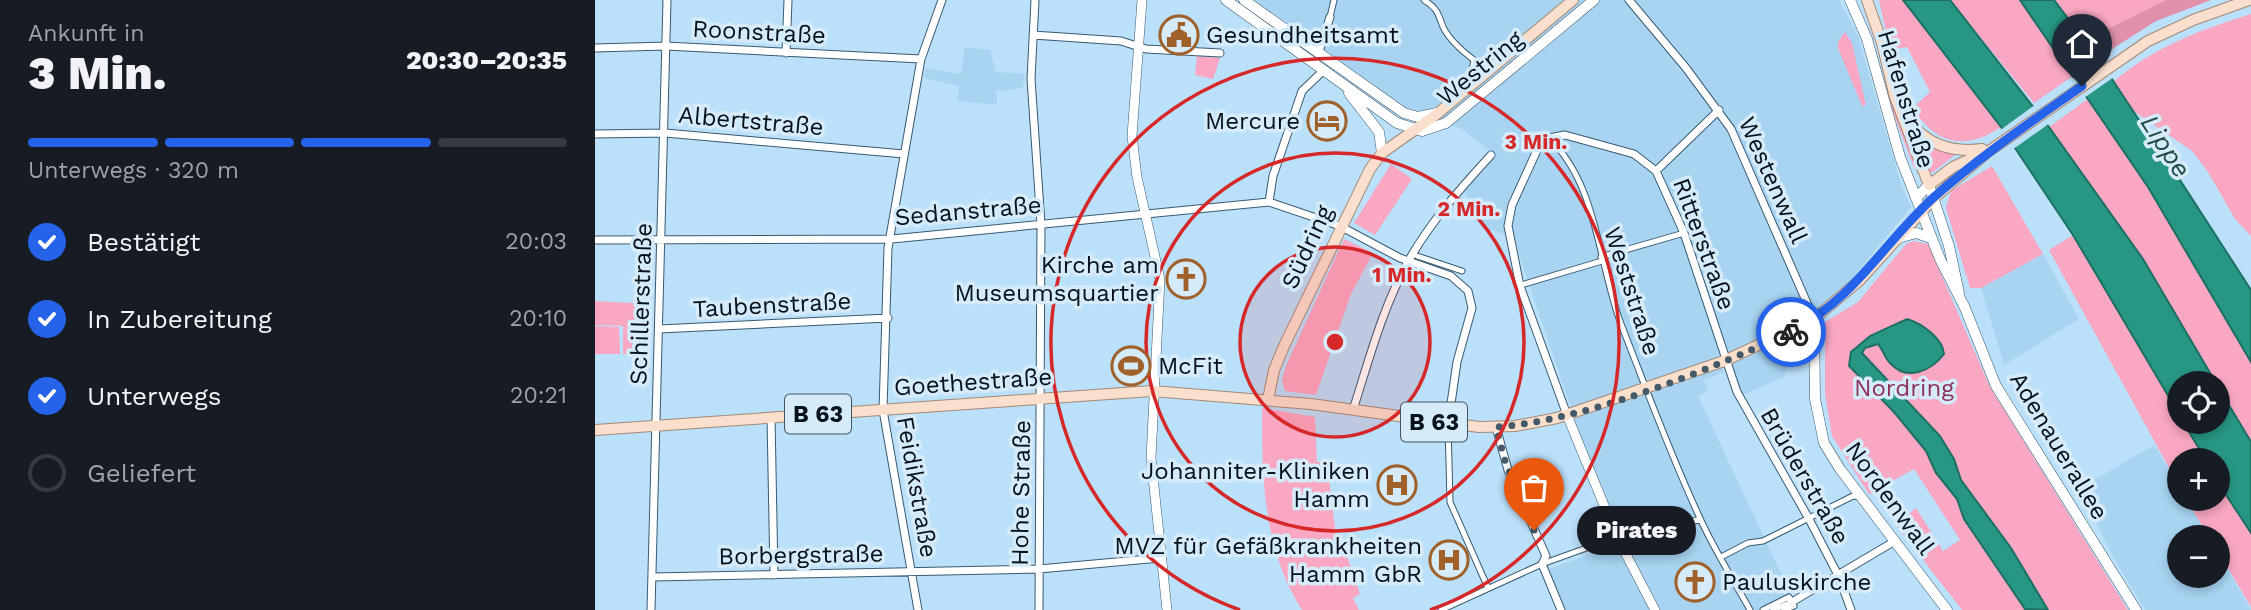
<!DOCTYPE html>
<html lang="de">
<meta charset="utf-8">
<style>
body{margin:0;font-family:"Work Sans",sans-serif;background:#242831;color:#f1f3f6;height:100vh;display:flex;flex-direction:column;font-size:26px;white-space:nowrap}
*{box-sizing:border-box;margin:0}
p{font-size:23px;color:#9ea1a6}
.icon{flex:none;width:38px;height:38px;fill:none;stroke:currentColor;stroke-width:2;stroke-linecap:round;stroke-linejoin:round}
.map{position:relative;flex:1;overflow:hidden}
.drawer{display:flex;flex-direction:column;background:#171b24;width:595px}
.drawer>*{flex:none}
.buttons{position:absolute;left:1572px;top:371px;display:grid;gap:14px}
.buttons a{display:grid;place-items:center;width:63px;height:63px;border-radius:50%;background:#171b24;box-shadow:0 4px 10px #0003;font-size:35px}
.pin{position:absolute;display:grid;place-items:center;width:60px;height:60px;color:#fff;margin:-72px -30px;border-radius:50% 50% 50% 0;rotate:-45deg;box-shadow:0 0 7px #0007}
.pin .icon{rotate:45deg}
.courier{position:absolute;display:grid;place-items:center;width:70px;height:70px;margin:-35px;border:5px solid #2563eb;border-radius:50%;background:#fff;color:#222;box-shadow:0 2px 9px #0007}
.bubble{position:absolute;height:49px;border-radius:24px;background:#171b24;box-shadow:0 4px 10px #0003;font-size:23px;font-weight:800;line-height:49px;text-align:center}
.head em{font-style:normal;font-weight:800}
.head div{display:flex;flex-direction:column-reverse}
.head{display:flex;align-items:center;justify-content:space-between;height:119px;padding:0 28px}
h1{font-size:46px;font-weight:800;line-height:52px}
.bar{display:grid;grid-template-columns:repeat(4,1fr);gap:10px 7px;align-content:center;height:84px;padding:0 28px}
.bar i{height:9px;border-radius:5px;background:#363941}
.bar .current{background:#2563eb}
.bar p{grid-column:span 4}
ol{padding:0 28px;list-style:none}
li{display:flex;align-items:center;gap:21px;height:77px}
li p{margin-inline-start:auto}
li .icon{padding:7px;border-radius:50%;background:#2563eb;color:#fff;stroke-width:4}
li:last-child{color:#9ea1a6}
li i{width:38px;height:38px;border:4px solid #363941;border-radius:50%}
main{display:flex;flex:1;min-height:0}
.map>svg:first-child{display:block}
</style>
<main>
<section class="drawer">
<div class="head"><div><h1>3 Min.</h1><p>Ankunft in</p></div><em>20:30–20:35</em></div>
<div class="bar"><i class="current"></i><i class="current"></i><i class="current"></i><i></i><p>Unterwegs · 320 m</p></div>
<ol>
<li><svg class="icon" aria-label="check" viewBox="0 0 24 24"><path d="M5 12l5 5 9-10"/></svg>Bestätigt<p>20:03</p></li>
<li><svg class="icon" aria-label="check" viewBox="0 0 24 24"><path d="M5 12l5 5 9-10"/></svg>In Zubereitung<p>20:10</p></li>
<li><svg class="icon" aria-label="check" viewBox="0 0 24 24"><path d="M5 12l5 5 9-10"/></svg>Unterwegs<p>20:21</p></li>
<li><i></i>Geliefert</li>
</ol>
</section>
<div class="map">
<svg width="1656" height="610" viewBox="0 0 1656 610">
<rect width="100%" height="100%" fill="#bbe0fa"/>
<path fill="#a8d4f2" d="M 656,0 L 1244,0 L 1263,36 L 1306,184 L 1316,207 L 1243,295 L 1195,328 L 1151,349 L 976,408 L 918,237 L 890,228 L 869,191 L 899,154 L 867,129 L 818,113 Z
M 370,47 L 395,50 L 401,72 L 429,74 L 428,88 L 401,91 L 402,105 L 363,101 L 364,86 L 329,78 L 330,68 L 366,74 Z
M 1448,254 L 1484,319 L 1409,365 L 1386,288 Z
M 1198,336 L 1205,339 L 1189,377 L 1147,395 L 1133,364 Z
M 1127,367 L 1129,372 L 1109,380 L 1113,391 L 1103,396 L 1203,610 L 971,610 L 953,569 L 1029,543 L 979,419 Z
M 1559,445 L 1584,486 L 1584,499 L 1591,499 L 1614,537 L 1584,537 L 1584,576 L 1622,576 L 1622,550 L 1656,610 L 1550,610 L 1521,562 L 1484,489 Z"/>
<path fill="#f9a7c2" d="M 1284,0 L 1308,0 L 1406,127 C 1386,141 1361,148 1339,132 C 1331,127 1327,117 1317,116 L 1323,103 L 1335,92 L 1312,47 L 1295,50 Z
M 1355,0 L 1425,0 L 1478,76 L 1439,103 Z
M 1459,0 L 1571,0 L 1507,32 L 1494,45 Z
M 1656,14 L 1656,236 L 1640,219 L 1613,172 L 1597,151 L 1537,110 L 1518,82 C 1559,47 1605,30 1656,14 Z
M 1272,20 L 1291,88 L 1321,167 L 1319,168 L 1289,88 Z
M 1250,32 L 1257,43 L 1271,105 L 1267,106 L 1243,48 L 1243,42 Z
M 602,56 L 625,58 L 618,79 L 600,75 Z
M 1494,98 L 1553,187 L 1656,362 L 1656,442 L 1548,260 L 1454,127 Z
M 1317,133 L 1341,150 L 1360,155 L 1338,172 L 1333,172 Z
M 796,164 L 817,179 L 780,235 L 759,223 Z
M 1397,166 L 1448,254 L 1386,288 L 1375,288 L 1351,208 L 1356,191 Z
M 1478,235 L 1584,414 L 1584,422 L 1588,422 L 1611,460 L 1584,460 L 1584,486 L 1454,250 Z
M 749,239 L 778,253 L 756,294 L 721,395 L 690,391 L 687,380 L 691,366 Z
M 1318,241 L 1333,244 L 1395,387 L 1533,610 L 1367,610 L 1301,525 L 1321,508 L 1348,551 L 1365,540 L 1319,469 L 1274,494 L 1237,436 L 1230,394 L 1230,322 L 1263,302 L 1311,244 Z
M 0,301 L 55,304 L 55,354 L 28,354 L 28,326 L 0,325 Z
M 0,326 L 24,327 L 25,354 L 0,354 Z
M 667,408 L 720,417 L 722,462 L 732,462 L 743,551 L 750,550 L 765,594 L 758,598 L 764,610 L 707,610 C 668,549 667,479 667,408 Z
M 1622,481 L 1656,533 L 1656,607 L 1622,550 L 1622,537 L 1614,537 L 1591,499 L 1622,499 Z"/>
<path fill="#e090ab" d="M 1571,0 L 1616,0 L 1561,21 L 1503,58 L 1494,45 L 1507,32 Z"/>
<path fill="#279783" stroke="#1d6f64" stroke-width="2" d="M 1308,0 L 1355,0 L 1454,127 L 1548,259 L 1621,383 L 1584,383 L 1584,414 L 1478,235 L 1406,127 Z
M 1425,0 L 1459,0 L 1503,58 L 1560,144 L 1582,165 L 1585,180 L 1656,290 L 1656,362 L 1553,187 Z
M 1312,319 C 1328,324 1348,339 1349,354 C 1336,371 1312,382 1295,363 C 1290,358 1288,350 1283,344 L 1270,348 L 1267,353 L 1345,436 L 1359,459 L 1366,480 L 1416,548 L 1453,610 L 1430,609 L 1369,519 L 1362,499 L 1341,473 L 1331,451 L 1299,412 L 1254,366 L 1256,352 L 1275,336 Z
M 1622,385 L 1656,442 L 1656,533 L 1622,481 L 1622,460 L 1611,460 L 1588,422 L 1622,422 Z"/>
<path fill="#bbe0fa" d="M 1507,57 L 1519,77 L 1489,98 L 1476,79 Z
M 1441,104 L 1455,123 L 1417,150 L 1404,131 Z"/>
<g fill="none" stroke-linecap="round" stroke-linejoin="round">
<g stroke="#395a70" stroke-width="7">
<path id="pedestrian" d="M 829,0 C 842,8 843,13 848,27 C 855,41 867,51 879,60 L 876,75
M 735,17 L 739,0
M 954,138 C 1003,185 1003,263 1026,324 C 1051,388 1075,454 1104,516 C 1118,548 1138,579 1155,610
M 822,256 L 867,271
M 1006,257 L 1089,233
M 923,286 L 1007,261
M 853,424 L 855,502 L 893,588
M 1028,544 L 1105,519
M 1126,557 L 1153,543 L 1168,541 L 1258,496 L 1266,497
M 846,610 L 947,564 L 1022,537
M 1168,610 L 1194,597 L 1199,606 L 1189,610
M 1178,610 L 1197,602"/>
</g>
<g stroke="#395a70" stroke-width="9">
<path id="minor" d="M 440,0 L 436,79 L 446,224 L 444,610
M 1034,0 L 1091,68 L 1136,129 L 1219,319
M 438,35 L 526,41 L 551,49 L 625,53
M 0,48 L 71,46 L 326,59
M 724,52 L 735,17
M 191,53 L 193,0
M 0,134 L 70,133 L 309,154
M 1061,171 L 1124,110
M 674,202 L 678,176 L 707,91 L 728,71
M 0,240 L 297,239 L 674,202 L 745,226 L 805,258 L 856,276 L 873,291 L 877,308 L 862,362 L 853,424
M 64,329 L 293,318
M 758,410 C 774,360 788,306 814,260 C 836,221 866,188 896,155
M 972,415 L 925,286 L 913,226 L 917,205 L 944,146 L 954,138 L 970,135 L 1039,154 L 1061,171 L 1089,233 L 1142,392 L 1214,519 L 1244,577 L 1256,610
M 176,417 L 179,575
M 901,427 L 913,470 L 951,556 L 947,564 L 966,610
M 58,577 L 444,569 L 565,558
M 1197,602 L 1300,541
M 56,610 L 72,0
M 323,610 L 288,410 L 293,248 L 326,59 L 347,0"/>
</g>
<g stroke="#395a70" stroke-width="10">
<path id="tertiary" d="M 547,0 L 537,136 L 542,177 L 565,279 L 556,458 L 572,610
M 972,415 L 1022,537 L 1060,610"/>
</g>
<g stroke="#395a70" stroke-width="11">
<path id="secondary" d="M 631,0 L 802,123 L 827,131 L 851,123 L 999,0
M 649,0 L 809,113 L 823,117 L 842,113
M 1255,0 L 1272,39 L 1305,157 L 1345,259 L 1370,308 L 1401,386 L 1541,610
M 754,93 L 784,132 L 787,153
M 1321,198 L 1334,185 L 1354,246 L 1364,293
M 1303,238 L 1321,233 L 1336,238
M 1219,319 L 1220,399 L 1229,443 L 1245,469 L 1352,610"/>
</g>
<g stroke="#a18a78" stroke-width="12">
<path id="primary" d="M 1272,0 L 1287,43 L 1300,97 L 1334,185 L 1358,167 L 1388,153
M 1310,117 C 1331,144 1354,153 1387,149
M 673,400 L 679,370 L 689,346 L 775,169 L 787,153 L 842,114 L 978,0
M 0,430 L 557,391 L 716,404 L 884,427 L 920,426 L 962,418 L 1129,361 L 1219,319 L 1265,280 L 1339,198 L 1394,151 L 1553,41 L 1598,20 L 1654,0"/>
</g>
<use href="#pedestrian" stroke="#fff" stroke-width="5"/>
<use href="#minor" stroke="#fff" stroke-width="7"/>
<use href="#tertiary" stroke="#fff" stroke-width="9"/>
<use href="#secondary" stroke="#fff" stroke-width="10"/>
<use href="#primary" stroke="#f9dfcc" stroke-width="10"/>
</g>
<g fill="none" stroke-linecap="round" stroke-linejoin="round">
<path stroke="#455a69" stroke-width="7" stroke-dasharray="0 12.6" d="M 939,530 L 910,461 L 901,427 C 990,421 1114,370 1196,332"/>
<path stroke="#2563eb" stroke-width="9" d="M 1196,332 C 1261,297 1286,246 1338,198 C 1384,157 1436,122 1487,86"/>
</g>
<circle cx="740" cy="342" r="95" fill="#d62828" fill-opacity=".12"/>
<g fill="none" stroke="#d62828" stroke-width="3.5">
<circle cx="740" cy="342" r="95"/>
<circle cx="740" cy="342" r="189"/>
<path d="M645 610A284 284 0 1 1 835 610"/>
</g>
<defs>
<g id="civic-ring" transform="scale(2.0125)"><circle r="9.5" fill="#d5ebfa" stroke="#a06029" stroke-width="1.5"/><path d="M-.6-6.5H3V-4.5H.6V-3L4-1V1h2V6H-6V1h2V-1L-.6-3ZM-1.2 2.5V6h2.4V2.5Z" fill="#a06029"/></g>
<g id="hotel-ring" transform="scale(2.0125)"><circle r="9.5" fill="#d5ebfa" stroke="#a06029" stroke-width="1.5"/><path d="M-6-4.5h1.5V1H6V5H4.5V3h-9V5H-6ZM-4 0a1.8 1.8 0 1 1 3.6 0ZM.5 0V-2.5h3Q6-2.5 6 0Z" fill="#a06029"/></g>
<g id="church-ring" transform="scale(2.0125)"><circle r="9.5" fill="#d5ebfa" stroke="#a06029" stroke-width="1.5"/><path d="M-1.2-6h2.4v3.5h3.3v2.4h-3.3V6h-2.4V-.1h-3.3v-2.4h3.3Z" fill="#a06029"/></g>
<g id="stadium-ring" transform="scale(2.0125)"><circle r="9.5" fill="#d5ebfa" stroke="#a06029" stroke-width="1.5"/><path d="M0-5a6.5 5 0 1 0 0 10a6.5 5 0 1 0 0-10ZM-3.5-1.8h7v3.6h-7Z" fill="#a06029"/></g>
<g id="hospital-ring" transform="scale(2.0125)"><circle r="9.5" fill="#d5ebfa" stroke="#a06029" stroke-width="1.5"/><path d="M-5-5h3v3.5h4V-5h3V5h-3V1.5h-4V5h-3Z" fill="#a06029"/></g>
</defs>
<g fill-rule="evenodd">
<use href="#civic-ring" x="584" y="35"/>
<use href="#hotel-ring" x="732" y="121"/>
<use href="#church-ring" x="591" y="279"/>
<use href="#stadium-ring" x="536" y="366"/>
<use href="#hospital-ring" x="802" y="485"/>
<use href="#hospital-ring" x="854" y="560"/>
<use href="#church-ring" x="1100" y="582"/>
</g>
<g text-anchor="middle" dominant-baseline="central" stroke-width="7" stroke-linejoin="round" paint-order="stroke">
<g fill="#d5ebfa" stroke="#43535e" stroke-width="2">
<rect x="190" y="394.5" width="66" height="39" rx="5"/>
<rect x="806" y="402.5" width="66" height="39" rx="5"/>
</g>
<g font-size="23" font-weight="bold" fill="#05121b">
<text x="223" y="414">B 63</text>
<text x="839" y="422">B 63</text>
</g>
<g font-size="24" fill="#05121b" stroke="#d5ebfa">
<text transform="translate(164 32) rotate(3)">Roonstraße</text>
<text transform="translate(885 68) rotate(-39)">Westring</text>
<text transform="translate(1311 99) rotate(73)">Hafenstraße</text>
<text transform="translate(156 121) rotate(5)">Albertstraße</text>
<text transform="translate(1178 180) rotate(66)">Westenwall</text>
<text transform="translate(373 211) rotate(-5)">Sedanstraße</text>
<text transform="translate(1109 244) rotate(70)">Ritterstraße</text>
<text transform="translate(712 247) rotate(-65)">Südring</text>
<text transform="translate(1037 291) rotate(72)">Weststraße</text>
<text transform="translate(46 304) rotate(-88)">Schillerstraße</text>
<text transform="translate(177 305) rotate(-3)">Taubenstraße</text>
<text transform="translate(378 382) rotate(-4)">Goethestraße</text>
<text transform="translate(1464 446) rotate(59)">Adenauerallee</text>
<text transform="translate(1210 476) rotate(60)">Brüderstraße</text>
<text transform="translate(322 487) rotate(80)">Feidikstraße</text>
<text transform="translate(426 493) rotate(-89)">Hohe Straße</text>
<text transform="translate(1295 498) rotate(54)">Nordenwall</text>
<text transform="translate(206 555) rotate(-1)">Borbergstraße</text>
</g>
<g font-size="24" fill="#05121b" stroke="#d5ebfa" text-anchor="end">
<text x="611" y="35" text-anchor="start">Gesundheitsamt</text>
<text x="705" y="121">Mercure</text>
<text x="564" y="265">Kirche am<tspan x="564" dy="28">Museumsquartier</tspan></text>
<text x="563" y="366" text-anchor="start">McFit</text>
<text x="775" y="471">Johanniter-Kliniken<tspan x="775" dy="28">Hamm</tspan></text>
<text x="827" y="546">MVZ für Gefäßkrankheiten<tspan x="827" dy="28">Hamm GbR</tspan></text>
<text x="1127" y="582" text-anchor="start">Pauluskirche</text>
</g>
<g font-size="24" fill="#8e3157" stroke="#d5ebfa">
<text x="1309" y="388">Nordring</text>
</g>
<g font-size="26" font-style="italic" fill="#1f4c43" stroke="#d5ebfa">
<text transform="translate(1571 146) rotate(57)">Lippe</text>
</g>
</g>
<circle cx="740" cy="342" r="10" fill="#d62828" stroke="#d5ebfa" stroke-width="3.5"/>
<g font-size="21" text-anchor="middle" font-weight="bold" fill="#d62828" stroke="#d5ebfa" stroke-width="7" stroke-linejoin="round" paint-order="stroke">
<text x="941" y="149">3 Min.</text>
<text x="874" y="216">2 Min.</text>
<text x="807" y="282">1 Min.</text>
</g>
</svg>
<div class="buttons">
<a><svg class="icon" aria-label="locate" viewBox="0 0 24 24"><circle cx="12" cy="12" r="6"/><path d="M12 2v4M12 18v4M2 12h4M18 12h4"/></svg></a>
<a>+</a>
<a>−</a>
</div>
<div class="pin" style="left:939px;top:530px;background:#ea580c"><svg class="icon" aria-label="bag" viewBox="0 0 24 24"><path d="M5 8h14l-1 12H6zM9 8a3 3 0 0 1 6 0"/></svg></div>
<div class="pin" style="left:1487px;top:86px;background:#1f2937"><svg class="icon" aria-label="home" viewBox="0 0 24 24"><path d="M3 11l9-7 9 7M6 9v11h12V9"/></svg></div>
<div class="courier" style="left:1196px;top:332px"><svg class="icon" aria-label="bike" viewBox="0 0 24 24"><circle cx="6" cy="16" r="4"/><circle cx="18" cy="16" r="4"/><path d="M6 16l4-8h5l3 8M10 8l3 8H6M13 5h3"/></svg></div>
<div class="bubble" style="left:982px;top:506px;width:119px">Pirates</div>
</div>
</main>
